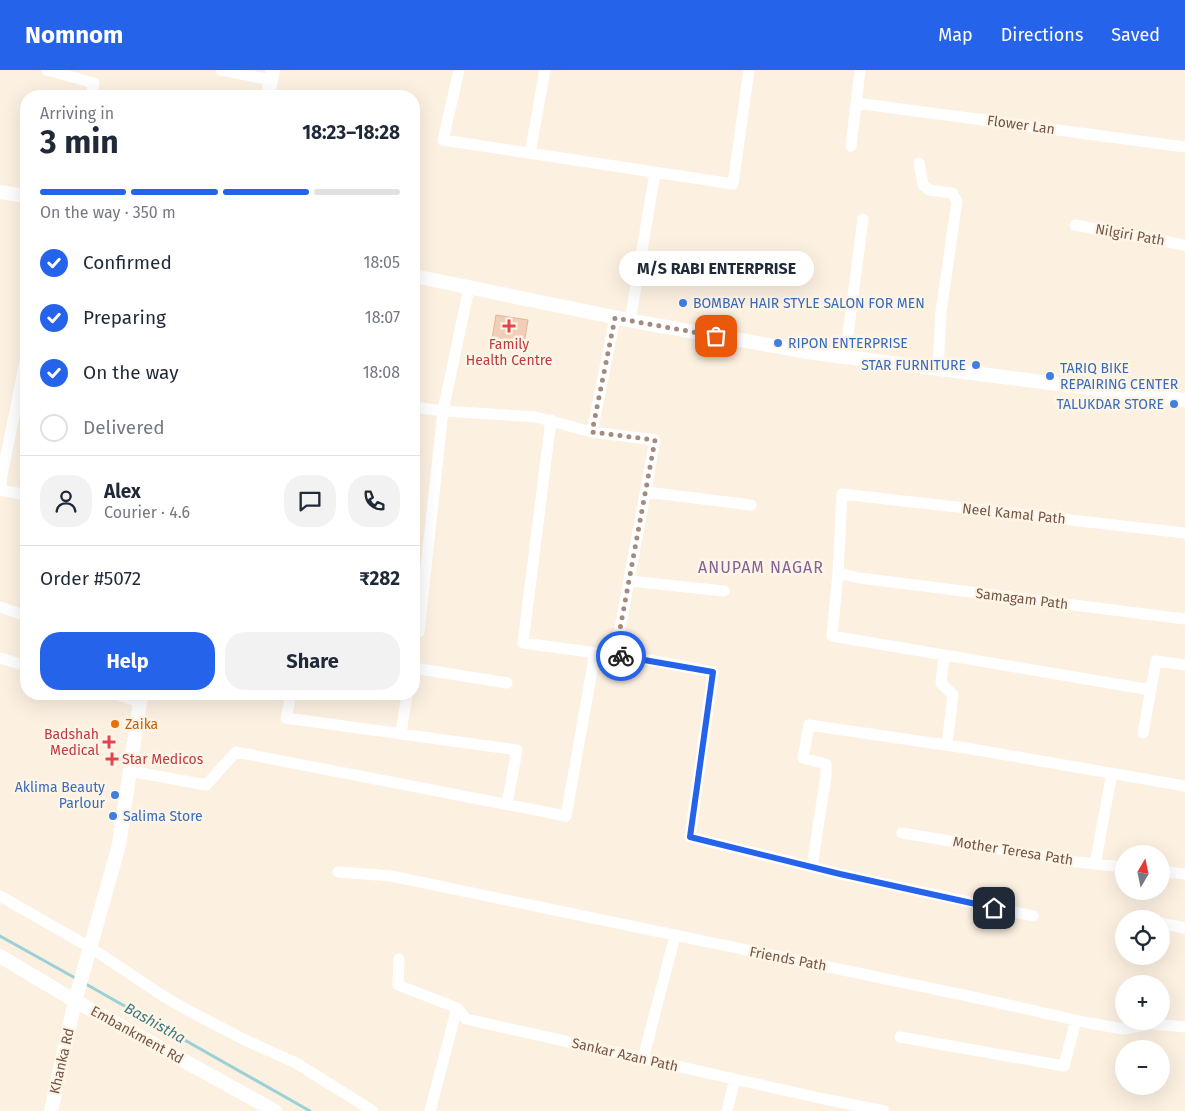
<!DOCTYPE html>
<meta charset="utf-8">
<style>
body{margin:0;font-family:"Fira Sans",sans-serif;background:#f2f2f3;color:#1f2937;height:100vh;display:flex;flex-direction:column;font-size:19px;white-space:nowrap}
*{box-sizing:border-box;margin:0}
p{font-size:16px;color:#747a83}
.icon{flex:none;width:28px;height:28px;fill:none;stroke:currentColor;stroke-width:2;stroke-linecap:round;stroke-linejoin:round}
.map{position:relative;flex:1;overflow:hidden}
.side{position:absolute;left:20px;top:20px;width:400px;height:610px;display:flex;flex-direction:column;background:#fff;border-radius:20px;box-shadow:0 5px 20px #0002}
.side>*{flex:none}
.needle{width:32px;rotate:9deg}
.fabs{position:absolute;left:1115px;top:775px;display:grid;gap:10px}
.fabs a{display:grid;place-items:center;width:55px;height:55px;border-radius:50%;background:#fff;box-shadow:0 5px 20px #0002;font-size:25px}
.pin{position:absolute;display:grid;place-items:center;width:42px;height:42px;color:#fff;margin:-21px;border-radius:10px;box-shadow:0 2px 8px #0006}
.courier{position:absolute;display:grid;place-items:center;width:50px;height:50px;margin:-25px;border:4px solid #2563eb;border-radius:50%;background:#fff;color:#222;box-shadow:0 1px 6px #0007}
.bubble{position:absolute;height:35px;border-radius:18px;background:#fff;box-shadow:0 5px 20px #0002;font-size:16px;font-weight:700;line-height:35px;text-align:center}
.overview em{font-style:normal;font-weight:700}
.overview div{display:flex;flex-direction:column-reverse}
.overview{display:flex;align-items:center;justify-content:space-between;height:85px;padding:0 20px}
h1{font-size:32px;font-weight:700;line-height:38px}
.bar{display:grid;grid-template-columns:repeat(4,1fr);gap:8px 5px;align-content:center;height:60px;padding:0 20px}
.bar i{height:6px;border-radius:4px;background:#e0e1e3}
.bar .current{background:#2563eb}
.bar p{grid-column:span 4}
.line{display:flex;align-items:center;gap:12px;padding:0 20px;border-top:1px solid #e0e1e3}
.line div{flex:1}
.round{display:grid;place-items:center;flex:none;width:52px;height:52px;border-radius:20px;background:#f2f2f3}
ol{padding:0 20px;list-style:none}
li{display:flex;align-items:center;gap:15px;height:55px}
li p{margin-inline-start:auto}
li .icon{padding:5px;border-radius:50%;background:#2563eb;color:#fff;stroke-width:4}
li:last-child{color:#747a83}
li i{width:28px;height:28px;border:2px solid #e0e1e3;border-radius:50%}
.cta{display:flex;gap:10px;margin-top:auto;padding:10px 20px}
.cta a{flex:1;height:58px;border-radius:20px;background:#2563eb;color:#fff;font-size:20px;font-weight:700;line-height:58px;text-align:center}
.cta a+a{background:#f2f2f3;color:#1f2937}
header{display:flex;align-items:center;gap:30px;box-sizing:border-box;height:70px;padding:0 25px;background:#2563eb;color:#fff}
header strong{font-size:24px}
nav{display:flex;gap:28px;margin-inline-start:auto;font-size:18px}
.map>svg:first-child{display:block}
</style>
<header>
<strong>Nomnom</strong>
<nav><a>Map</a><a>Directions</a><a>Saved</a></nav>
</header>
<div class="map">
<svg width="1185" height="1041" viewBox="0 0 1185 1041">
<rect width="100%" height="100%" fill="#fcf1e1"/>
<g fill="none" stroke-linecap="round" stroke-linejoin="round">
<path stroke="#9cd0d7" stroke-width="3" d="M 0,866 L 77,909
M 84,913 L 310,1041"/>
</g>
<path fill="#f2ceb9" stroke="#e4b499" d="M 496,245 L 528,250 L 524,274 L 492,269 Z"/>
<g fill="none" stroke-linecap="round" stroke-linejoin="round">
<path stroke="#fff" stroke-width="11" d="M 47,0 L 94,13 L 90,26
M 221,0 L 271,10
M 459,0 L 443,70 L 733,114 L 749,0
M 856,33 L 1185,77
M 851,76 L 860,0
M 530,83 L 545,0
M 919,93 L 923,115 L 929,120 L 952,123 L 957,131 L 941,242 L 938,299
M 1075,155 L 1185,175
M 630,251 L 655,103
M 845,287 L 863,149
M 414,337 L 443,341 L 536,347 L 592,362 L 655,370 L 615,586
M 551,350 L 523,573 L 648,590 L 713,602 L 690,767 L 840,804 L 1033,846
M 592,362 L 615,248
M 1,420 L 2,405 L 26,287
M 0,421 L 1,420 L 26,425
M 646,422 L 751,435
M 838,503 L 842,424 L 1185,463
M 629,511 L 724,521
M 0,537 L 26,546
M 419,562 L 443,341 L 469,218
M 944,585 L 941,613 L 953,625 L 947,675
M 0,588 L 26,596
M 414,598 L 507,613
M 1151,620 L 832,566 L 838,503 L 860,508 L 1185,549
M 115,624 L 140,632
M 291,624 L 286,648 L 517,680 L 507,734
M 401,663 L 407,624
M 1143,663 L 1156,591 L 1185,595
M 130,701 L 206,715 L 236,682 L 566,746 L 595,583
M 902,763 L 1077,792 L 1124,797
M 1095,794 L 1112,703
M 812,797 L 826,705 L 826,694 L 803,688 L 809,655 L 966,678 L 1185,716
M 1161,801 L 1185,804
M 338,802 L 391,806 L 968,926 L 1089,953 L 1123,959 L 1152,954 L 1185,957
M 0,826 L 91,878 L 160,924 L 189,941 L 247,971 L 296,993 L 373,1041
M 1161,853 L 1185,858
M 399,889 L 398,915 L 457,938 L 466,949 L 824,1029 L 884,1041
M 900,967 L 1064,996 L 1076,950
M 643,989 L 675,866
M 430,1041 L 457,938
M 727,1041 L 735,1009"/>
<path stroke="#fff" stroke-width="14" d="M 268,26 L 273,0
M 0,122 L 26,126
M 414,206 L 638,252 L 814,283 L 1185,330
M 0,886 L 75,931 L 275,1041
M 51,1041 L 75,931 L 119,775 L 140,632 L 143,624"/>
</g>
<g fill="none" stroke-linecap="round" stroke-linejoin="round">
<path stroke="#a38c7e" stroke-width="5" stroke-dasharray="0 9" d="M 621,586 L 615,586 L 655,370 L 592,362 L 615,248 L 716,266"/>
<path stroke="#2563eb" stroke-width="6" d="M 621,586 L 713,602 L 690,767 L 840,804 L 994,838"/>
</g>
<g fill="#3f7fe0" stroke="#fff5e7" stroke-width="2">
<circle cx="683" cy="233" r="5"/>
<circle cx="778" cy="273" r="5"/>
<circle cx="976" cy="295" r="5"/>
<circle cx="1050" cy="306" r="5"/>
<circle cx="1174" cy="334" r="5"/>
<circle cx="115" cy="725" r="5"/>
<circle cx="113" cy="746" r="5"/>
</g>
<g fill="#e0444e" stroke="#fff5e7" stroke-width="2">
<path d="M506.5 248.5h5v5h5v5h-5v5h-5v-5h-5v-5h5z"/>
<path d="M106.5 664.5h5v5h5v5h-5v5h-5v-5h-5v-5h5z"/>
<path d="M109.5 681.5h5v5h5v5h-5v5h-5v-5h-5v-5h5z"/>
</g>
<circle fill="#e8710a" stroke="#fff5e7" stroke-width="2" cx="115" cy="654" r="5"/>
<g text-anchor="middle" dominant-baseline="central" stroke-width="5" stroke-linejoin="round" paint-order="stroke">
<g font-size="14" fill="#735648" stroke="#fff5e7">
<text transform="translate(1021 55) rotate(8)">Flower Lan</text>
<text transform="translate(1130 165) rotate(10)">Nilgiri Path</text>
<text transform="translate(1014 444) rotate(6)">Neel Kamal Path</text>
<text transform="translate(1022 529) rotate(7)">Samagam Path</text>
<text transform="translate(1013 781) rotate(9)">Mother Teresa Path</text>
<text transform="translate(788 889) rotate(11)">Friends Path</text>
<text transform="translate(137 965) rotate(29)">Embankment Rd</text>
<text transform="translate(625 985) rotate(13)">Sankar Azan Path</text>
<text transform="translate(62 991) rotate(-77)">Khanka Rd</text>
</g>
<g font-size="14" fill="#366cbe" stroke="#fff5e7" text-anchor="start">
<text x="693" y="233">BOMBAY HAIR STYLE SALON FOR MEN</text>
<text x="788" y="273">RIPON ENTERPRISE</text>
<text x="966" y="295" text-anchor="end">STAR FURNITURE</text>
<text x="1060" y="298">TARIQ BIKE<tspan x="1060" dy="16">REPAIRING CENTER</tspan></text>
<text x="1164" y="334" text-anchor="end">TALUKDAR STORE</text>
<text x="105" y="717" text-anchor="end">Aklima Beauty<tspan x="105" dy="16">Parlour</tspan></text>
<text x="123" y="746">Salima Store</text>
</g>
<g font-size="14" fill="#be3a42" stroke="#fff5e7">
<text x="509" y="274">Family<tspan x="509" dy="16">Health Centre</tspan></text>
<text x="99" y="664" text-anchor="end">Badshah<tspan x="99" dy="16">Medical</tspan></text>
<text x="122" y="689" text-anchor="start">Star Medicos</text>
</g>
<g font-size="14" fill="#c56008" stroke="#fff5e7" text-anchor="start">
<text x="125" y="654">Zaika</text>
</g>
<g font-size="15" font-style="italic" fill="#3f7780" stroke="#fff5e7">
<text transform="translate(155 953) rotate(29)">Bashistha</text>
</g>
<g font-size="16" letter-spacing="1" fill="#846397" stroke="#fff5e7">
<text x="761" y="497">ANUPAM NAGAR</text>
</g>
</g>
</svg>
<div class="fabs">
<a><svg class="needle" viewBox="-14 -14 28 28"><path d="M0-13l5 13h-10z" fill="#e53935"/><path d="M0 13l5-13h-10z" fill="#747a83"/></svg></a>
<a><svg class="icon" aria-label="locate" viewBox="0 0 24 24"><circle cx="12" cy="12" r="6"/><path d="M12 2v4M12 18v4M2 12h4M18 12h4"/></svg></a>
<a>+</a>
<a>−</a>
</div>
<div class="pin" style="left:716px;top:266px;background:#ea580c"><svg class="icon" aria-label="bag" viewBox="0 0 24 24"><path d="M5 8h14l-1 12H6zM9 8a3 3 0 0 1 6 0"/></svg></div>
<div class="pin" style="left:994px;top:838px;background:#1f2937"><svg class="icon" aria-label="home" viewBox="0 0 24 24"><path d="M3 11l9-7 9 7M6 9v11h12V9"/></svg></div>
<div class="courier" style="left:621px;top:586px"><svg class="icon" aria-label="bike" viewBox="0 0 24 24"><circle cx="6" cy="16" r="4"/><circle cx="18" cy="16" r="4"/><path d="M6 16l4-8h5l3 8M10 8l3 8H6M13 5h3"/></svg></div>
<div class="bubble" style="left:619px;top:181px;width:195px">M/S RABI ENTERPRISE</div>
<section class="side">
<div class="overview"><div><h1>3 min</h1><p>Arriving in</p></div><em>18:23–18:28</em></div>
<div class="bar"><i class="current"></i><i class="current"></i><i class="current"></i><i></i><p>On the way · 350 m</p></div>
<ol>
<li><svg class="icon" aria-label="check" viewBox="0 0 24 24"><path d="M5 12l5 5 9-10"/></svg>Confirmed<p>18:05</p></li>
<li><svg class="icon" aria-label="check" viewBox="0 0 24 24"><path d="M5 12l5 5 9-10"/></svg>Preparing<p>18:07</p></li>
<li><svg class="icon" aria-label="check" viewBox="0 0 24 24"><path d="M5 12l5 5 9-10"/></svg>On the way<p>18:08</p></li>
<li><i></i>Delivered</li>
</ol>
<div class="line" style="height:90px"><a class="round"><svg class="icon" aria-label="person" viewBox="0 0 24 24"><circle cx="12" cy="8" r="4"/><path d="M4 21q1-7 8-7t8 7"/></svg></a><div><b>Alex</b><p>Courier · 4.6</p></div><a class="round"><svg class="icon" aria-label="chat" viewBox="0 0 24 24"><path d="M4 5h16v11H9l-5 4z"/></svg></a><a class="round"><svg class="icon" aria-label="phone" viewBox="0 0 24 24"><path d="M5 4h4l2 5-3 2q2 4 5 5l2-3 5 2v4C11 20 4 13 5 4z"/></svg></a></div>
<div class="line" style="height:65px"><div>Order #5072</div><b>₹282</b></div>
<div class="cta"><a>Help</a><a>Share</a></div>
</section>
</div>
